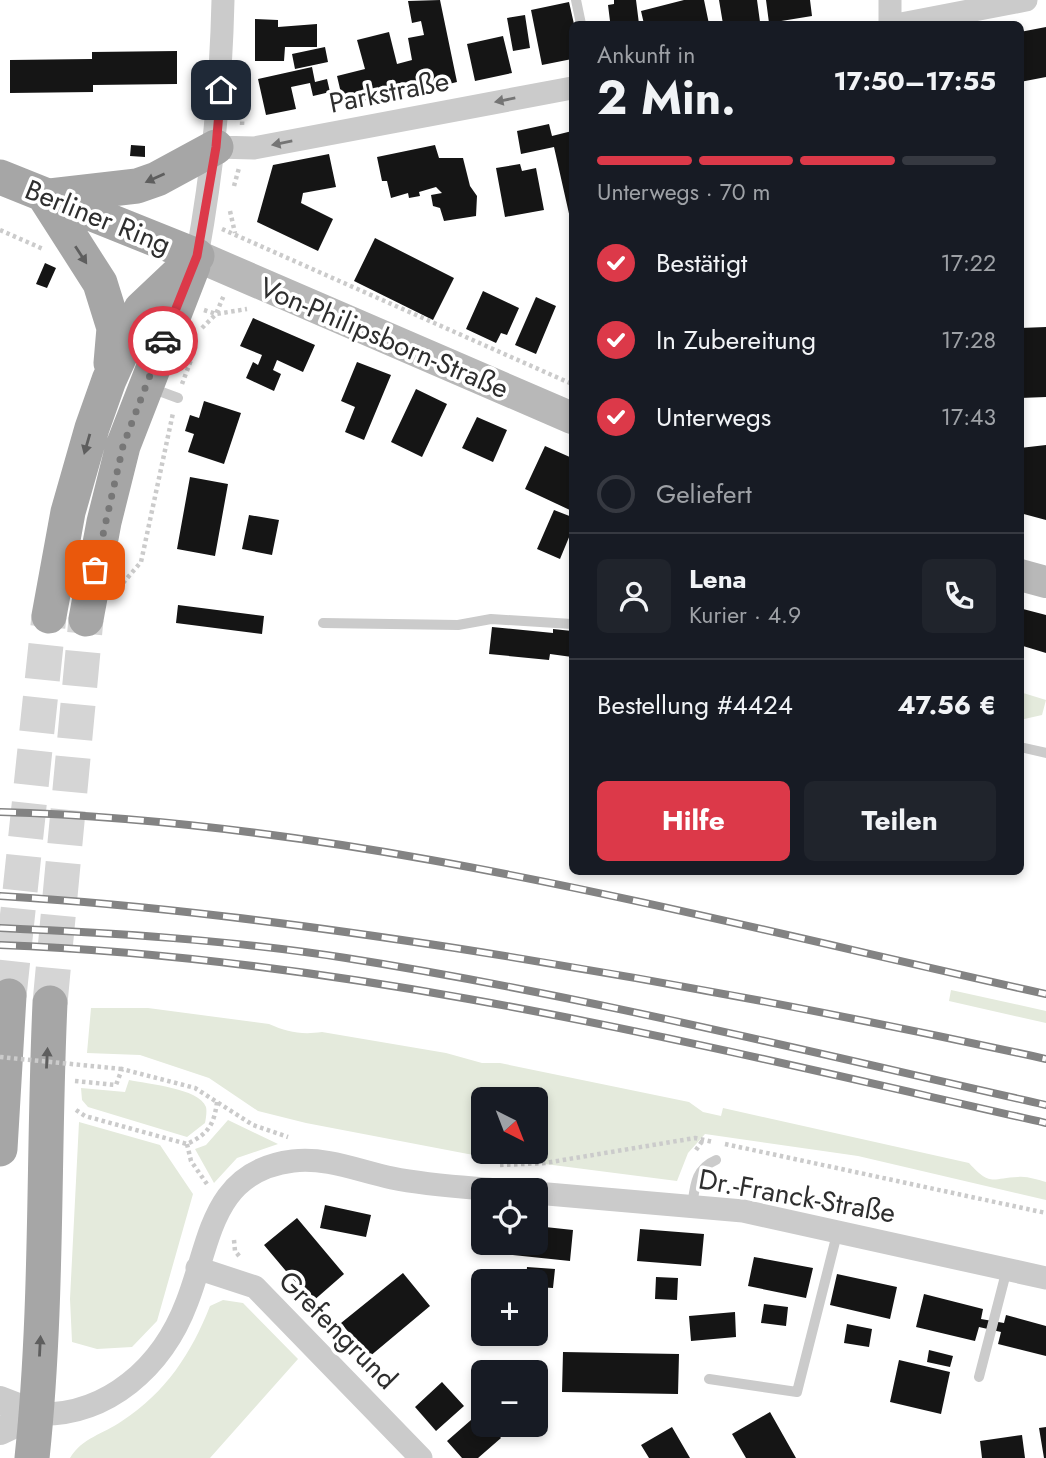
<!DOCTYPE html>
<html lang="de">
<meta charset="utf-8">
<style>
body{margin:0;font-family:Jost,sans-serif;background:#20242c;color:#f1f3f6;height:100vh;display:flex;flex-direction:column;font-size:26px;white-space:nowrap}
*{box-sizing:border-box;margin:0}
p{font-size:23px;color:#9ea1a6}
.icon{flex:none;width:38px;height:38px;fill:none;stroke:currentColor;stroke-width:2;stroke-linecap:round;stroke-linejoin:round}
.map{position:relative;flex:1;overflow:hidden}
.sheet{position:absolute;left:569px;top:21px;width:455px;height:854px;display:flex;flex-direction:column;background:#171b24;border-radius:10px;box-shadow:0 4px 10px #0003}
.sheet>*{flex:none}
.needle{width:46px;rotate:138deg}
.tools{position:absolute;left:471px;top:1087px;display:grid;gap:14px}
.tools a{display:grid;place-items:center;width:77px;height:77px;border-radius:10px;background:#171b24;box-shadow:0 4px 10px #0003;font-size:35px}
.pin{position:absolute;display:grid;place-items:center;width:60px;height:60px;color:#fff;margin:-30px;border-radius:14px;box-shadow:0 4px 10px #0006}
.courier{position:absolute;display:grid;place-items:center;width:70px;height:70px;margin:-35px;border:5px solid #dc3949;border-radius:50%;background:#fff;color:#222;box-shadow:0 2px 9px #0007}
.summary em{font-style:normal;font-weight:700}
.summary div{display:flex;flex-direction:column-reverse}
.summary{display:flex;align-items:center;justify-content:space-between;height:119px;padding:0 28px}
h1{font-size:46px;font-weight:700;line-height:52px}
.bar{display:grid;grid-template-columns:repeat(4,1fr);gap:10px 7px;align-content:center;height:84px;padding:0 28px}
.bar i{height:9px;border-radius:5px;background:#363941}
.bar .current{background:#dc3949}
.bar p{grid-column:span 4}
.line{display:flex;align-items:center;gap:18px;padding:0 28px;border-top:2px solid #363941}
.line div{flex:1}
.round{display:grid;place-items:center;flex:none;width:74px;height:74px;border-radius:10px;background:#20242c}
ol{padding:0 28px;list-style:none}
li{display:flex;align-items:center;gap:21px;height:77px}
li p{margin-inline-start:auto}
li .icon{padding:7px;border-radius:50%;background:#dc3949;color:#fff;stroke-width:4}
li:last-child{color:#9ea1a6}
li i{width:38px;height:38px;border:4px solid #363941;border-radius:50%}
.primary-button{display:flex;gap:14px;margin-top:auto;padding:14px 28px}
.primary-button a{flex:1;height:80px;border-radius:10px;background:#dc3949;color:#fff;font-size:28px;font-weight:700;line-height:80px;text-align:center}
.primary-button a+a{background:#20242c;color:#f1f3f6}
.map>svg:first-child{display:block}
</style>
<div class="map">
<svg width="1046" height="1458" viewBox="0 0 1046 1458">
<rect width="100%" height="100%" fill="#fff"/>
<path fill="#e4eadc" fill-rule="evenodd" d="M 1020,692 L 1046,700 L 1042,715 L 1020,720 Z
M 951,990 L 1046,1011 L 1046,1023 L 949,1001 Z
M 91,1008 L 148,1008 L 269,1024 C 287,1032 301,1035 322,1032 L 446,1053 L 482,1063 L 500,1063 L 689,1102 L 703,1112 L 721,1116 L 723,1108 L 969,1163 C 991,1187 991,1178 1018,1177 C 1027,1176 1038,1180 1046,1182 L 1046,1200 L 858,1156 L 705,1134 L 688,1153 L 677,1181 L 468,1154 L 306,1123 L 258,1111 L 209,1078 L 140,1055 L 87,1053 ZM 536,1099 L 536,1152 L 483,1152 L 483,1099 Z
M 129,1080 C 147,1084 199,1088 206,1107 C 207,1111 206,1118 205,1123 L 187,1137 L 88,1107 L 82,1100 L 81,1088 L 125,1092 Z
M 228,1120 L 278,1144 L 237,1158 L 214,1183 L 195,1149 L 206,1145 Z
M 79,1122 L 160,1145 L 193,1194 L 157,1321 L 132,1347 L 97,1349 L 72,1342 L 70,1299 Z
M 223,1300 L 243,1303 L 298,1359 L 210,1458 L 70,1458 C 83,1437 102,1435 122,1421 C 166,1392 191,1354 210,1306 Z"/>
<path fill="#151515" d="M 440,0 L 457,82 L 404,95 L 404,90 L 344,106 L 337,76 L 365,69 L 357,40 L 389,32 L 397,64 L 412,60 L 408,38 L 424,35 L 421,21 L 412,23 L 408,1 Z
M 614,0 L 636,0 L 639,24 L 598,24 L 610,21 L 608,5 L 614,4 Z
M 684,0 L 704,0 L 709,24 L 644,24 L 641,11 Z
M 719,0 L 757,0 L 760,22 L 723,24 Z
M 766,0 L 810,0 L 812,16 L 769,23 Z
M 569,2 L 574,24 L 572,59 L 542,65 L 531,10 Z
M 525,15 L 530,48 L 513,51 L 507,18 Z
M 255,19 L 278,20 L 278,27 L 317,24 L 317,47 L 285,47 L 284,61 L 255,61 Z
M 1046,27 L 1046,77 L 1020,82 L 1020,32 Z
M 503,36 L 512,73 L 475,81 L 467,44 Z
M 325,47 L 328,62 L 295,69 L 292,54 Z
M 177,51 L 177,84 L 93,85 L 93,92 L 10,93 L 10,60 L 92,59 L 92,52 Z
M 312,67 L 315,82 L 327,79 L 330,92 L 313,96 L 310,83 L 291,87 L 296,109 L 266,115 L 258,79 Z
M 549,124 L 552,136 L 572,131 L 572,227 L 554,147 L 521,154 L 517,131 Z
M 131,145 L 145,146 L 145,157 L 130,156 Z
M 435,145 L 439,158 L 463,158 L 470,186 L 477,196 L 476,216 L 444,221 L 440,208 L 433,206 L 431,195 L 442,193 L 436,187 L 419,192 L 420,196 L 409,198 L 408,193 L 391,198 L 387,181 L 382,181 L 377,157 Z
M 329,154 L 336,187 L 303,193 L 301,203 L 333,219 L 318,251 L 257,222 L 273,165 Z
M 520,164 L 522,171 L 536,168 L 544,210 L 505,217 L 496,168 Z
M 375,238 L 454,278 L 433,320 L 354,281 Z
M 45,263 L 56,268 L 47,288 L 36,284 Z
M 483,291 L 519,308 L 507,335 L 501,333 L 496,343 L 466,329 Z
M 536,297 L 556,306 L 536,354 L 515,345 Z
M 253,318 L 315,345 L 303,372 L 277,360 L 273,370 L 281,374 L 274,391 L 246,378 L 253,362 L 258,365 L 262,355 L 240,346 Z
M 1046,327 L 1046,397 L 1020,398 L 1020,328 Z
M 357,362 L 391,375 L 364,440 L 345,432 L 355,407 L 341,401 Z
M 416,389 L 447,404 L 422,457 L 391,442 Z
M 204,401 L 241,413 L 224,464 L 188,452 L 194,434 L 185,431 L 190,415 L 199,418 Z
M 477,417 L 507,430 L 493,462 L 462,448 Z
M 1046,445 L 1046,520 L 1020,513 L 1024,487 L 1020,486 L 1020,448 Z
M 545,446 L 572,458 L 572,511 L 525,489 Z
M 190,477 L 228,484 L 215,556 L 177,549 Z
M 554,510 L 572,517 L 572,530 L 560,559 L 537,549 Z
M 249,515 L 279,520 L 272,555 L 242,549 Z
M 178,605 L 264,616 L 262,634 L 176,623 Z
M 1023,609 L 1046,615 L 1046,653 L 1023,646 L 1020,652 Z
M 492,627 L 553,633 L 553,629 L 572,631 L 572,657 L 550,654 L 549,660 L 489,654 Z
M 325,1205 L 371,1215 L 366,1237 L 320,1228 Z
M 297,1218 L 344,1274 L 312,1302 L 264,1245 Z
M 536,1226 L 573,1230 L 570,1261 L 504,1254 L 505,1242 L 536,1242 Z
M 640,1229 L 704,1234 L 701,1266 L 637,1261 Z
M 754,1257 L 813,1268 L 806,1298 L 748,1286 Z
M 527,1267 L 555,1269 L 553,1288 L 536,1287 L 536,1281 L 526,1281 Z
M 403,1273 L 430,1306 L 369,1357 L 341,1323 Z
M 837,1274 L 897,1287 L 890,1319 L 830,1305 Z
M 656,1277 L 678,1278 L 677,1300 L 655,1299 Z
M 924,1294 L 983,1309 L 981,1319 L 1004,1323 L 1006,1315 L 1046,1326 L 1046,1356 L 998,1344 L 1001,1332 L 979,1327 L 975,1341 L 916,1327 Z
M 764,1304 L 788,1307 L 786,1326 L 761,1323 Z
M 735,1312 L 736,1337 L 691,1341 L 689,1316 Z
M 847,1324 L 872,1329 L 869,1347 L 844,1343 Z
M 929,1350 L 953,1356 L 950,1367 L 927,1362 Z
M 563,1352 L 679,1354 L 678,1394 L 562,1392 Z
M 899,1360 L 950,1372 L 941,1414 L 890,1402 Z
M 442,1382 L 464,1406 L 436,1431 L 415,1407 Z
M 770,1412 L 796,1458 L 746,1458 L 732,1434 Z
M 479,1413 L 483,1424 L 490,1424 L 501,1438 L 478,1458 L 462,1458 L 447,1441 Z
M 672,1427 L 690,1458 L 649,1458 L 641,1445 Z
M 1046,1427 L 1046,1458 L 1044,1458 L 1039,1428 Z
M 1022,1435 L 1025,1458 L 982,1458 L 980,1441 Z"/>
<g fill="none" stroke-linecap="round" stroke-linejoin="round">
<path stroke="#d5d5d5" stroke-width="35" stroke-dasharray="35 18" stroke-linecap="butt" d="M 9,996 L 49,616
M 50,1003 L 86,619"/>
<path stroke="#cbcbcb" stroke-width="4.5" stroke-dasharray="3.5 3.5" stroke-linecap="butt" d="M 242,125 L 243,106
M 234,186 L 239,168
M 230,211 L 235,233
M 222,229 L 572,384
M 0,230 L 43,249
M 204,310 L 216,314 L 247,309
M 202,328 L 216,314 L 224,295
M 182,384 L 191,360
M 123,583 L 141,562 L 173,413
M 75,1081 L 116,1085 L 122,1069 L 195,1088 L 253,1125 L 288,1137
M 76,1110 L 85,1116 L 187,1144 C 208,1134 214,1125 217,1102
M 187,1144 L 191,1161 L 209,1187
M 725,1144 L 1046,1213
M 696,1150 L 703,1140
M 500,1165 L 545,1163 L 695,1138 L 713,1142
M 234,1240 L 235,1251 L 240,1257"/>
<path stroke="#cbcbcb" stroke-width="10" d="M 576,0 L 581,24
M 151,388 L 178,398
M 323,623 L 458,625 L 491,619 L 572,624
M 1020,747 L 1046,753
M 692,1207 C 695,1186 695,1169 716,1160
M 979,1377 L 1007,1269
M 709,1379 L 797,1392 L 838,1230"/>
<path stroke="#cbcbcb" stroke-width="23" d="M 890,0 L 890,24
M 901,24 L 1026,0
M 216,147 L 254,148 L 572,88
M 197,256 C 213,169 221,88 223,0
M 536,1193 L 743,1211 L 1046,1278
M 197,1268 L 255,1287 L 421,1458
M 36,1414 C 108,1417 163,1366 187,1302 C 211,1241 211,1171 293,1161 C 327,1157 359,1171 392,1178 C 426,1185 462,1187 497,1190"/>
<path stroke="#cbcbcb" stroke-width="28" d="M 0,1400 L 36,1414
M 0,1431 L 36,1414"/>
<path stroke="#b8b8b8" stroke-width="32" d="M 197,256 L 572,418
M 1020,575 L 1046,582"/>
<path stroke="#a6a6a6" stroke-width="35" d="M 0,177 L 197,256
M 50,196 L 137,186 L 157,179 L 216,147
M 45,197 L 100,283 L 114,328 L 111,363
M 49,616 L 68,512 L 92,428 L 109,380 L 141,309 L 197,256
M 86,619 L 104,522 L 123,446 L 193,266
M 0,1149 L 9,996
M 32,1458 C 48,1307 43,1154 50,1003"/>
<g stroke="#838383" stroke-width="8">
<path id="rail" d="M 0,812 C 356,822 701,918 1046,994
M 0,896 C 153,905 304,925 455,948 C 653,979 850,1016 1046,1059
M 0,928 C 115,933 232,940 346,958 C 581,995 814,1053 1046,1105
M 0,945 C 355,958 700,1045 1046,1123"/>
</g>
<use href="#rail" stroke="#fff" stroke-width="5" stroke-dasharray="16" stroke-linecap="butt"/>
<path stroke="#cbcbcb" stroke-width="4.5" stroke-dasharray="3.5 3.5" stroke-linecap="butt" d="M 0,1057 L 122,1069"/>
</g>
<defs><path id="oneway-solid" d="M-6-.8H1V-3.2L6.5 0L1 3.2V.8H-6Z" transform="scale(1.75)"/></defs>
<g fill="#757575">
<use href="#oneway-solid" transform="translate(505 100) rotate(169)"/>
<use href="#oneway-solid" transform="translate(282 143) rotate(169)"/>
</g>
<g fill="#5e5e5e">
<use href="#oneway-solid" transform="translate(155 178) rotate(156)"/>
<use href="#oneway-solid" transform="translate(81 255) rotate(57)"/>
<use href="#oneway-solid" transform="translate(87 444) rotate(106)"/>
<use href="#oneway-solid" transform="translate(47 1058) rotate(-87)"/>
<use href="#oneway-solid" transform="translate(40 1346) rotate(-87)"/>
</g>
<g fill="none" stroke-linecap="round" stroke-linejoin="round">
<path stroke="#777" stroke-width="7" stroke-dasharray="0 12.6" d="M 95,570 L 123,446 L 163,341"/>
<path stroke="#dc3949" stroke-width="9" d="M 163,341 L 197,256 L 216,147 L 221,90"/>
</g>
<g text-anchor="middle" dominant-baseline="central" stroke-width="7" stroke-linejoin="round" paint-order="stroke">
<g font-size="28" fill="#2e2e2e" stroke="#fff">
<text transform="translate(389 92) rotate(-11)">Parkstraße</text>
<text transform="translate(98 217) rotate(22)">Berliner Ring</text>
<text transform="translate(384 338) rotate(23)">Von-Philipsborn-Straße</text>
<text transform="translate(797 1196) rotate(10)">Dr.-Franck-Straße</text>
<text transform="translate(338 1330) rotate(45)">Grefengrund</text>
</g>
</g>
</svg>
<div class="tools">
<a><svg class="needle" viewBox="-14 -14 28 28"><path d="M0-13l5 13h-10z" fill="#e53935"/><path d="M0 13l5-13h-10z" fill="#9ea1a6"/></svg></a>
<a><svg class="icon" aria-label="locate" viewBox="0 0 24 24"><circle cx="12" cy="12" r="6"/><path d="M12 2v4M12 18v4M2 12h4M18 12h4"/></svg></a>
<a>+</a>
<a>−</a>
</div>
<div class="pin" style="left:95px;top:570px;background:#ea580c"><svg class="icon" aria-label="bag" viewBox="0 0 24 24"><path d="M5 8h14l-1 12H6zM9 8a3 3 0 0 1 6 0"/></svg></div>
<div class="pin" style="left:221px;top:90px;background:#1f2937"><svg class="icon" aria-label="home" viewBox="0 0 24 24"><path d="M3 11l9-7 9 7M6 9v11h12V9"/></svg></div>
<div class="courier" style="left:163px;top:341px"><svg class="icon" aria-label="car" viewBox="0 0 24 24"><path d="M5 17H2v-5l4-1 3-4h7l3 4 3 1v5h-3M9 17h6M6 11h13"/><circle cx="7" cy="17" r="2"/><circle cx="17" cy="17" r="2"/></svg></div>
<section class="sheet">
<div class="summary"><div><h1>2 Min.</h1><p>Ankunft in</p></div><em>17:50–17:55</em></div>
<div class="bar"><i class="current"></i><i class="current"></i><i class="current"></i><i></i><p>Unterwegs · 70 m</p></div>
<ol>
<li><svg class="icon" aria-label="check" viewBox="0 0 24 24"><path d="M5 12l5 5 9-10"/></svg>Bestätigt<p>17:22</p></li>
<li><svg class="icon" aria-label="check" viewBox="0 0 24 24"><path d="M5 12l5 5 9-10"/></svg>In Zubereitung<p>17:28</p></li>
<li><svg class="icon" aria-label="check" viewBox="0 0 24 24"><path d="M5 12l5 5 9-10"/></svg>Unterwegs<p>17:43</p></li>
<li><i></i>Geliefert</li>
</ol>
<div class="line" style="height:126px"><a class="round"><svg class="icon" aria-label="person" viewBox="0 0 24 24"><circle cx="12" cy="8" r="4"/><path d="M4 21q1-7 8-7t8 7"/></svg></a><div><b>Lena</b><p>Kurier · 4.9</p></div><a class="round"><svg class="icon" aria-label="phone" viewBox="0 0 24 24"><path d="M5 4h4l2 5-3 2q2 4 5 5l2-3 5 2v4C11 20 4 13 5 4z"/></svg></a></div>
<div class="line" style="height:91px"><div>Bestellung #4424</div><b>47.56 €</b></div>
<div class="primary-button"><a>Hilfe</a><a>Teilen</a></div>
</section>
</div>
